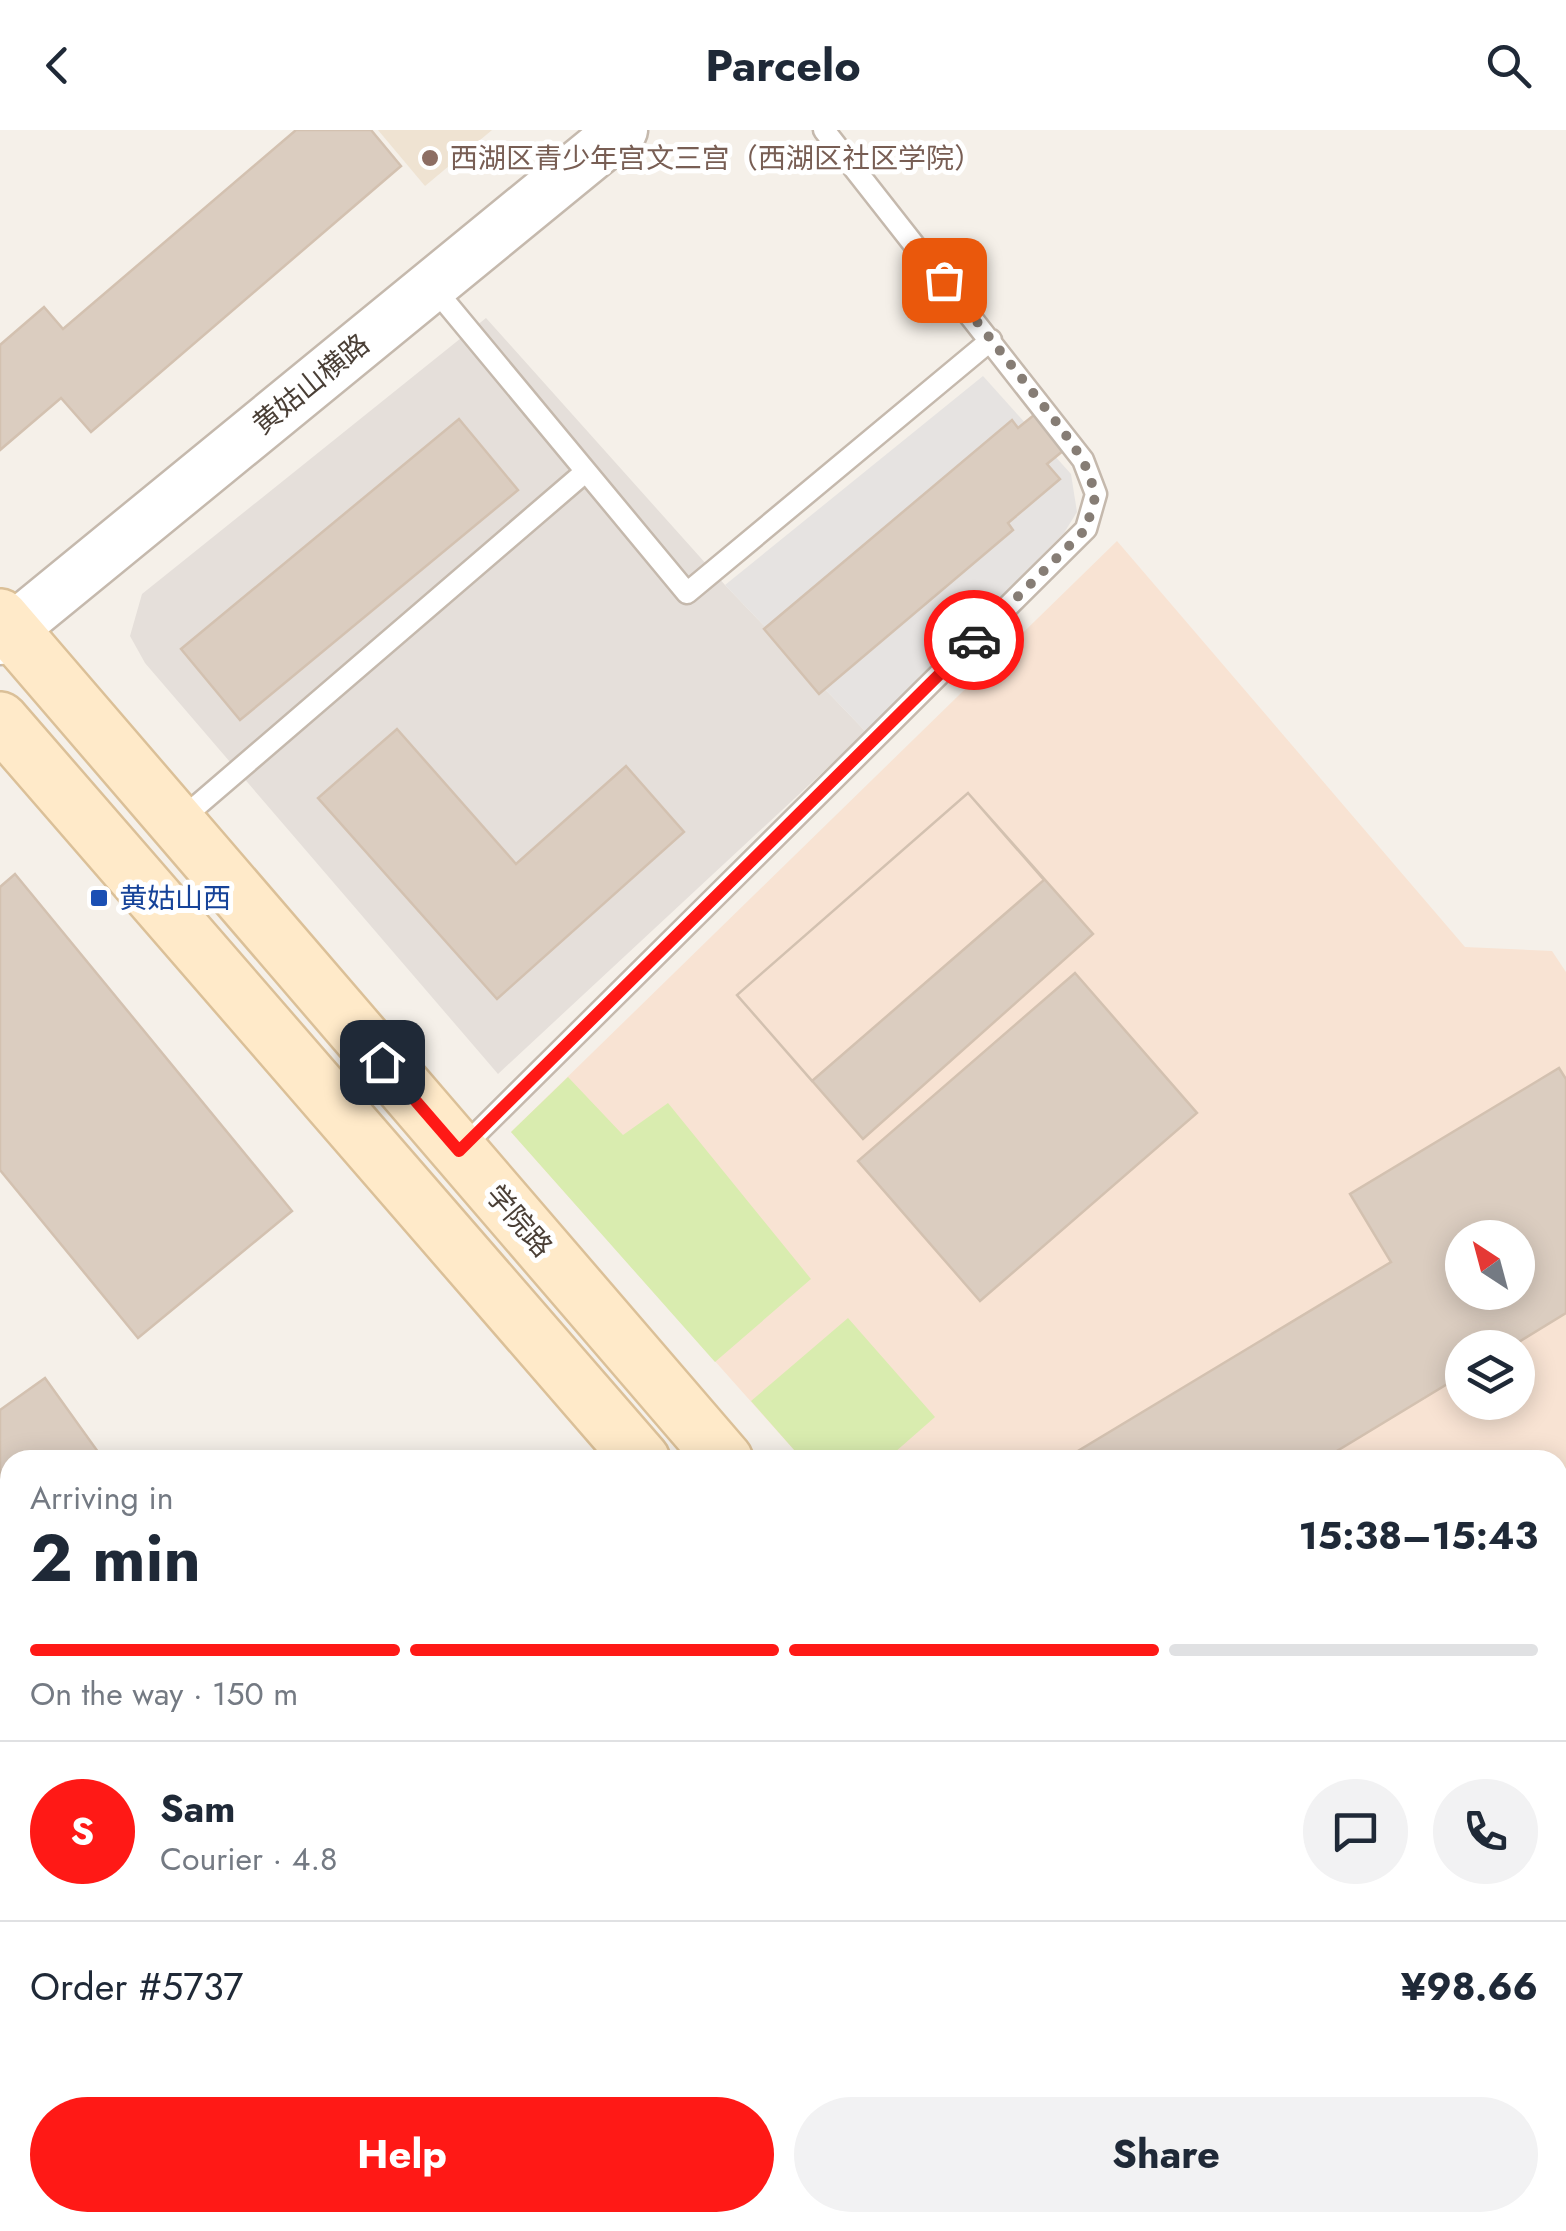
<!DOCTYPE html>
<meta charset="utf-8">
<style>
body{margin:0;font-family:Jost,"Noto Sans SC",sans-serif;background:#f2f2f3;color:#1f2937;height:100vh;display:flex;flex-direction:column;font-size:38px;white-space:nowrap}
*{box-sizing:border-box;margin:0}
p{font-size:32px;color:#747a83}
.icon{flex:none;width:55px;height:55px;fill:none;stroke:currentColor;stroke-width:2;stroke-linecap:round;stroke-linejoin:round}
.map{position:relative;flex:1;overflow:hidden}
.panel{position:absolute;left:0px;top:1320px;width:1568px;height:782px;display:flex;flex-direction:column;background:#fff;border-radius:30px 30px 0 0;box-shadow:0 5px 25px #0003}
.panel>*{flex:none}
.needle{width:65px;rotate:324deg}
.tools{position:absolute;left:1445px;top:1090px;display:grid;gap:20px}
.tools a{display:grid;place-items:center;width:90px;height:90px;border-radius:50%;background:#fff;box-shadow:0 5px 25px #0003;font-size:50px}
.pin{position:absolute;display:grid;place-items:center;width:85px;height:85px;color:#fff;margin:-42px;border-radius:20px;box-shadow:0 5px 15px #0006}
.courier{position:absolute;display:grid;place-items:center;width:100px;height:100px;margin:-50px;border:8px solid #ff1916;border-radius:50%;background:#fff;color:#222;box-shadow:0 2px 12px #0007}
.summary em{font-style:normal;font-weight:700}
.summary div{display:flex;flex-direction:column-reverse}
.summary{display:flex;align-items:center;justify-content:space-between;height:170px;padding:0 30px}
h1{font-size:65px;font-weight:700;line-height:75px}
.bar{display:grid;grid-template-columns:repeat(4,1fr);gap:15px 10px;align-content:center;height:120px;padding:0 30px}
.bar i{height:12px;border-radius:8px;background:#e0e1e3}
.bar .active{background:#ff1916}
.bar p{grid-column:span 4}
.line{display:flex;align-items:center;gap:25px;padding:0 30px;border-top:2px solid #e0e1e3}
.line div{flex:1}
.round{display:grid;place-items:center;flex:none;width:105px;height:105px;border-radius:52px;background:#f2f2f3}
.primary-button{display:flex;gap:20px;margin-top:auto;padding:20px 30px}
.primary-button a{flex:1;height:115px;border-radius:60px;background:#ff1916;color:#fff;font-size:40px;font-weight:700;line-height:115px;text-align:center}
.primary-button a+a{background:#f2f2f3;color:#1f2937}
header{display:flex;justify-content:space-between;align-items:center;height:130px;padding:0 30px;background:#fff;font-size:45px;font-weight:700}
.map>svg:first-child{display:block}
</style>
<header><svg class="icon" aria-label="back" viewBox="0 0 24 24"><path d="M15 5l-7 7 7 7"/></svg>Parcelo<svg class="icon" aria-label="search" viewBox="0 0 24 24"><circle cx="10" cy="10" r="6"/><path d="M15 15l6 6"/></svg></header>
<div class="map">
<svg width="1566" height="2101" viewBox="0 0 1566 2101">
<rect width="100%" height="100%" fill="#f5f0e9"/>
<path fill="#f8e3d3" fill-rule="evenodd" d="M 1117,411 L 1465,817 L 1552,821 L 1566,842 L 1566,1418 L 1558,1423 L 1558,1330 L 803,1330 L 511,1002 ZM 1462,1108 L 1518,1108 L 1518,1162 L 1462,1162 ZM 1462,1218 L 1518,1218 L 1518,1272 L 1462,1272 Z"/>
<path fill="#e5dfda" d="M 486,188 L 725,455 L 866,602 L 498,944 L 145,533 L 130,506 L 142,464 Z"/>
<path fill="#efe3d2" d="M 378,0 L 492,0 L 425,56 Z"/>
<path fill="#d9ecaf" d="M 568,947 L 623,1005 L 668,973 L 811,1149 L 715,1232 L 511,1002 Z
M 848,1188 L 935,1287 L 886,1330 L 803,1330 L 751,1271 Z"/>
<path fill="#e6e3e1" d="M 983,246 L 1071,344 L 1077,382 L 1064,403 L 866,602 L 725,455 Z"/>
<path fill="#dbcdc0" stroke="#d3c1b0" stroke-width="2.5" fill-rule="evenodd" d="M 296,0 L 371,0 L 401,36 L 91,302 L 61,268 L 0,320 L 0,215 L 44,177 L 63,199 Z
M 1034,285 L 1064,320 L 1047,334 L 1060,349 L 1008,393 L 1013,400 L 819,564 L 764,499 L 1012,290 L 1018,298 Z
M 459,289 L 518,360 L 240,590 L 181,519 Z
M 397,599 L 516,734 L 626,636 L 684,702 L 497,869 L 318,668 Z
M 968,663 L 1044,750 L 812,951 L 737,865 Z
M 968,663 L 1093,804 L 863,1009 L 737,865 Z
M 15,744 L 292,1081 L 138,1208 L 0,1040 L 0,757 Z
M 1075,843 L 1197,983 L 980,1171 L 858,1031 Z
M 1559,938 L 1566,949 L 1566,1183 L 1509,1218 L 1462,1218 L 1462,1245 L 1322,1330 L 1063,1330 L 1391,1132 L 1350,1064 ZM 1462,1108 L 1518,1108 L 1518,1162 L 1462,1162 Z
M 45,1248 L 101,1326 L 10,1330 L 10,1433 L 0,1440 L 0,1280 Z
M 1566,1907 L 1566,2023 L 1558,2030 L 1558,1914 Z"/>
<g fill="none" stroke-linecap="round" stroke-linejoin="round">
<path stroke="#d3cdc5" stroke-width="55" stroke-dasharray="55 28" stroke-linecap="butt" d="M 864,2101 L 878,2092"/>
<g stroke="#c5b9ad" stroke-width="25">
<path id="service" d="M 433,157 L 687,463 L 991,210
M 178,692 L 584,343
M 460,1020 L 1086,399 L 1096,364 L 1083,330 L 824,0"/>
</g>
<g stroke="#c5b9ad" stroke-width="55">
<path id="tertiary" d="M 0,509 L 622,0"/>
</g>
<g stroke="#dbc098" stroke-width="60">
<path id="secondary" d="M 0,487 L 725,1330
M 0,590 L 642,1330
M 1558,1509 L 1566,1504
M 1558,1736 L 1566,1731
M 1212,2092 L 1214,2101
M 555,2101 L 569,2092
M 941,2101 L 956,2092"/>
</g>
<g stroke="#ebae61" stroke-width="60">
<path id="primary" d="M 1558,1581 L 1566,1576
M 1558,1662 L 1566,1657
M 702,2101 L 716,2092
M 812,2101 L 827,2092"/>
</g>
<path stroke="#c4b09b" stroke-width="6" stroke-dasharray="5 5" stroke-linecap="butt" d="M 1558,1451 L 1566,1446
M 483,2101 L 497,2092
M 1026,2101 L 1040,2092"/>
<use href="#service" stroke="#fff" stroke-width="20"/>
<use href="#tertiary" stroke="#fff" stroke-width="50"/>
<use href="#secondary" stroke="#ffeac9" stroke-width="55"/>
<use href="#primary" stroke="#ffd398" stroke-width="55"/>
</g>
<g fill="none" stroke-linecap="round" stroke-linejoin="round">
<path stroke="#867d75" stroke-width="10" stroke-dasharray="0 18" d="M 944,150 L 1061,298 L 1083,330 L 1096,364 L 1086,399 L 974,510"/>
<path stroke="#ff1916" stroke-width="12" d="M 382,932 L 459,1021 L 974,510"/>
</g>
<circle fill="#8d6e63" stroke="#fff" stroke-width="4" cx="430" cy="28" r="10"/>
<rect fill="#1a4fb4" stroke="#fff" stroke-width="4" x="89" y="758" width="20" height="20" rx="5"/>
<g text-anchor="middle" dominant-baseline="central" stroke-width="10" stroke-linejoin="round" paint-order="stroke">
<g font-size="28" fill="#785e54" stroke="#fff" text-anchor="start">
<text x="450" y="28">西湖区青少年宫文三宫（西湖区社区学院）</text>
</g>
<g font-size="28" fill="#4a3f36" stroke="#fff">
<text transform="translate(311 254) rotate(-39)">黄姑山横路</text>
<text transform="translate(519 1091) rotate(49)">学院路</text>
</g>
<g font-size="28" fill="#164399" stroke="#fff" text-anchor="start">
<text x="119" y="768">黄姑山西</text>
</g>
</g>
</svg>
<div class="tools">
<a><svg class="needle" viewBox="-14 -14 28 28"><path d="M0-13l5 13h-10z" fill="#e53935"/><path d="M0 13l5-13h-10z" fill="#747a83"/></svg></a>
<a><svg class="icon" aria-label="layers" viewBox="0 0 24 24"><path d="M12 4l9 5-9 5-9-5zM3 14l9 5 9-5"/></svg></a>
</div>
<div class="pin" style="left:944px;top:150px;background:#ea580c"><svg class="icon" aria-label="bag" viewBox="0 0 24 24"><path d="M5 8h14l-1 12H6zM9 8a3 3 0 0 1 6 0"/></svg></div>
<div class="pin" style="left:382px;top:932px;background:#1f2937"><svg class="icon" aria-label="home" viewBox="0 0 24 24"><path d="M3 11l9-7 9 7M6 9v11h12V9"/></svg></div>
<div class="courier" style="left:974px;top:510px"><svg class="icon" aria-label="car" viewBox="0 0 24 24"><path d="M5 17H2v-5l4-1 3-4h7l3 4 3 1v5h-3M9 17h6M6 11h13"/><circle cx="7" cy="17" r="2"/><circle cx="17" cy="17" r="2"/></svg></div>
<section class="panel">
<div class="summary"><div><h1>2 min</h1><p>Arriving in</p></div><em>15:38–15:43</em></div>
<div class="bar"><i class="active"></i><i class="active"></i><i class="active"></i><i></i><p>On the way · 150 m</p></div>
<div class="line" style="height:180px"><b class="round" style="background:#ff1916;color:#fff">S</b><div><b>Sam</b><p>Courier · 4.8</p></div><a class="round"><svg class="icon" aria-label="chat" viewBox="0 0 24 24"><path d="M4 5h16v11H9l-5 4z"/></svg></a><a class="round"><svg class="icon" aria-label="phone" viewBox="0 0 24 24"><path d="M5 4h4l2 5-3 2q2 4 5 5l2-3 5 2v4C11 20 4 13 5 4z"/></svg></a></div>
<div class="line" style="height:130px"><div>Order #5737</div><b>¥98.66</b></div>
<div class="primary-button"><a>Help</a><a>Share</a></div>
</section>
</div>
